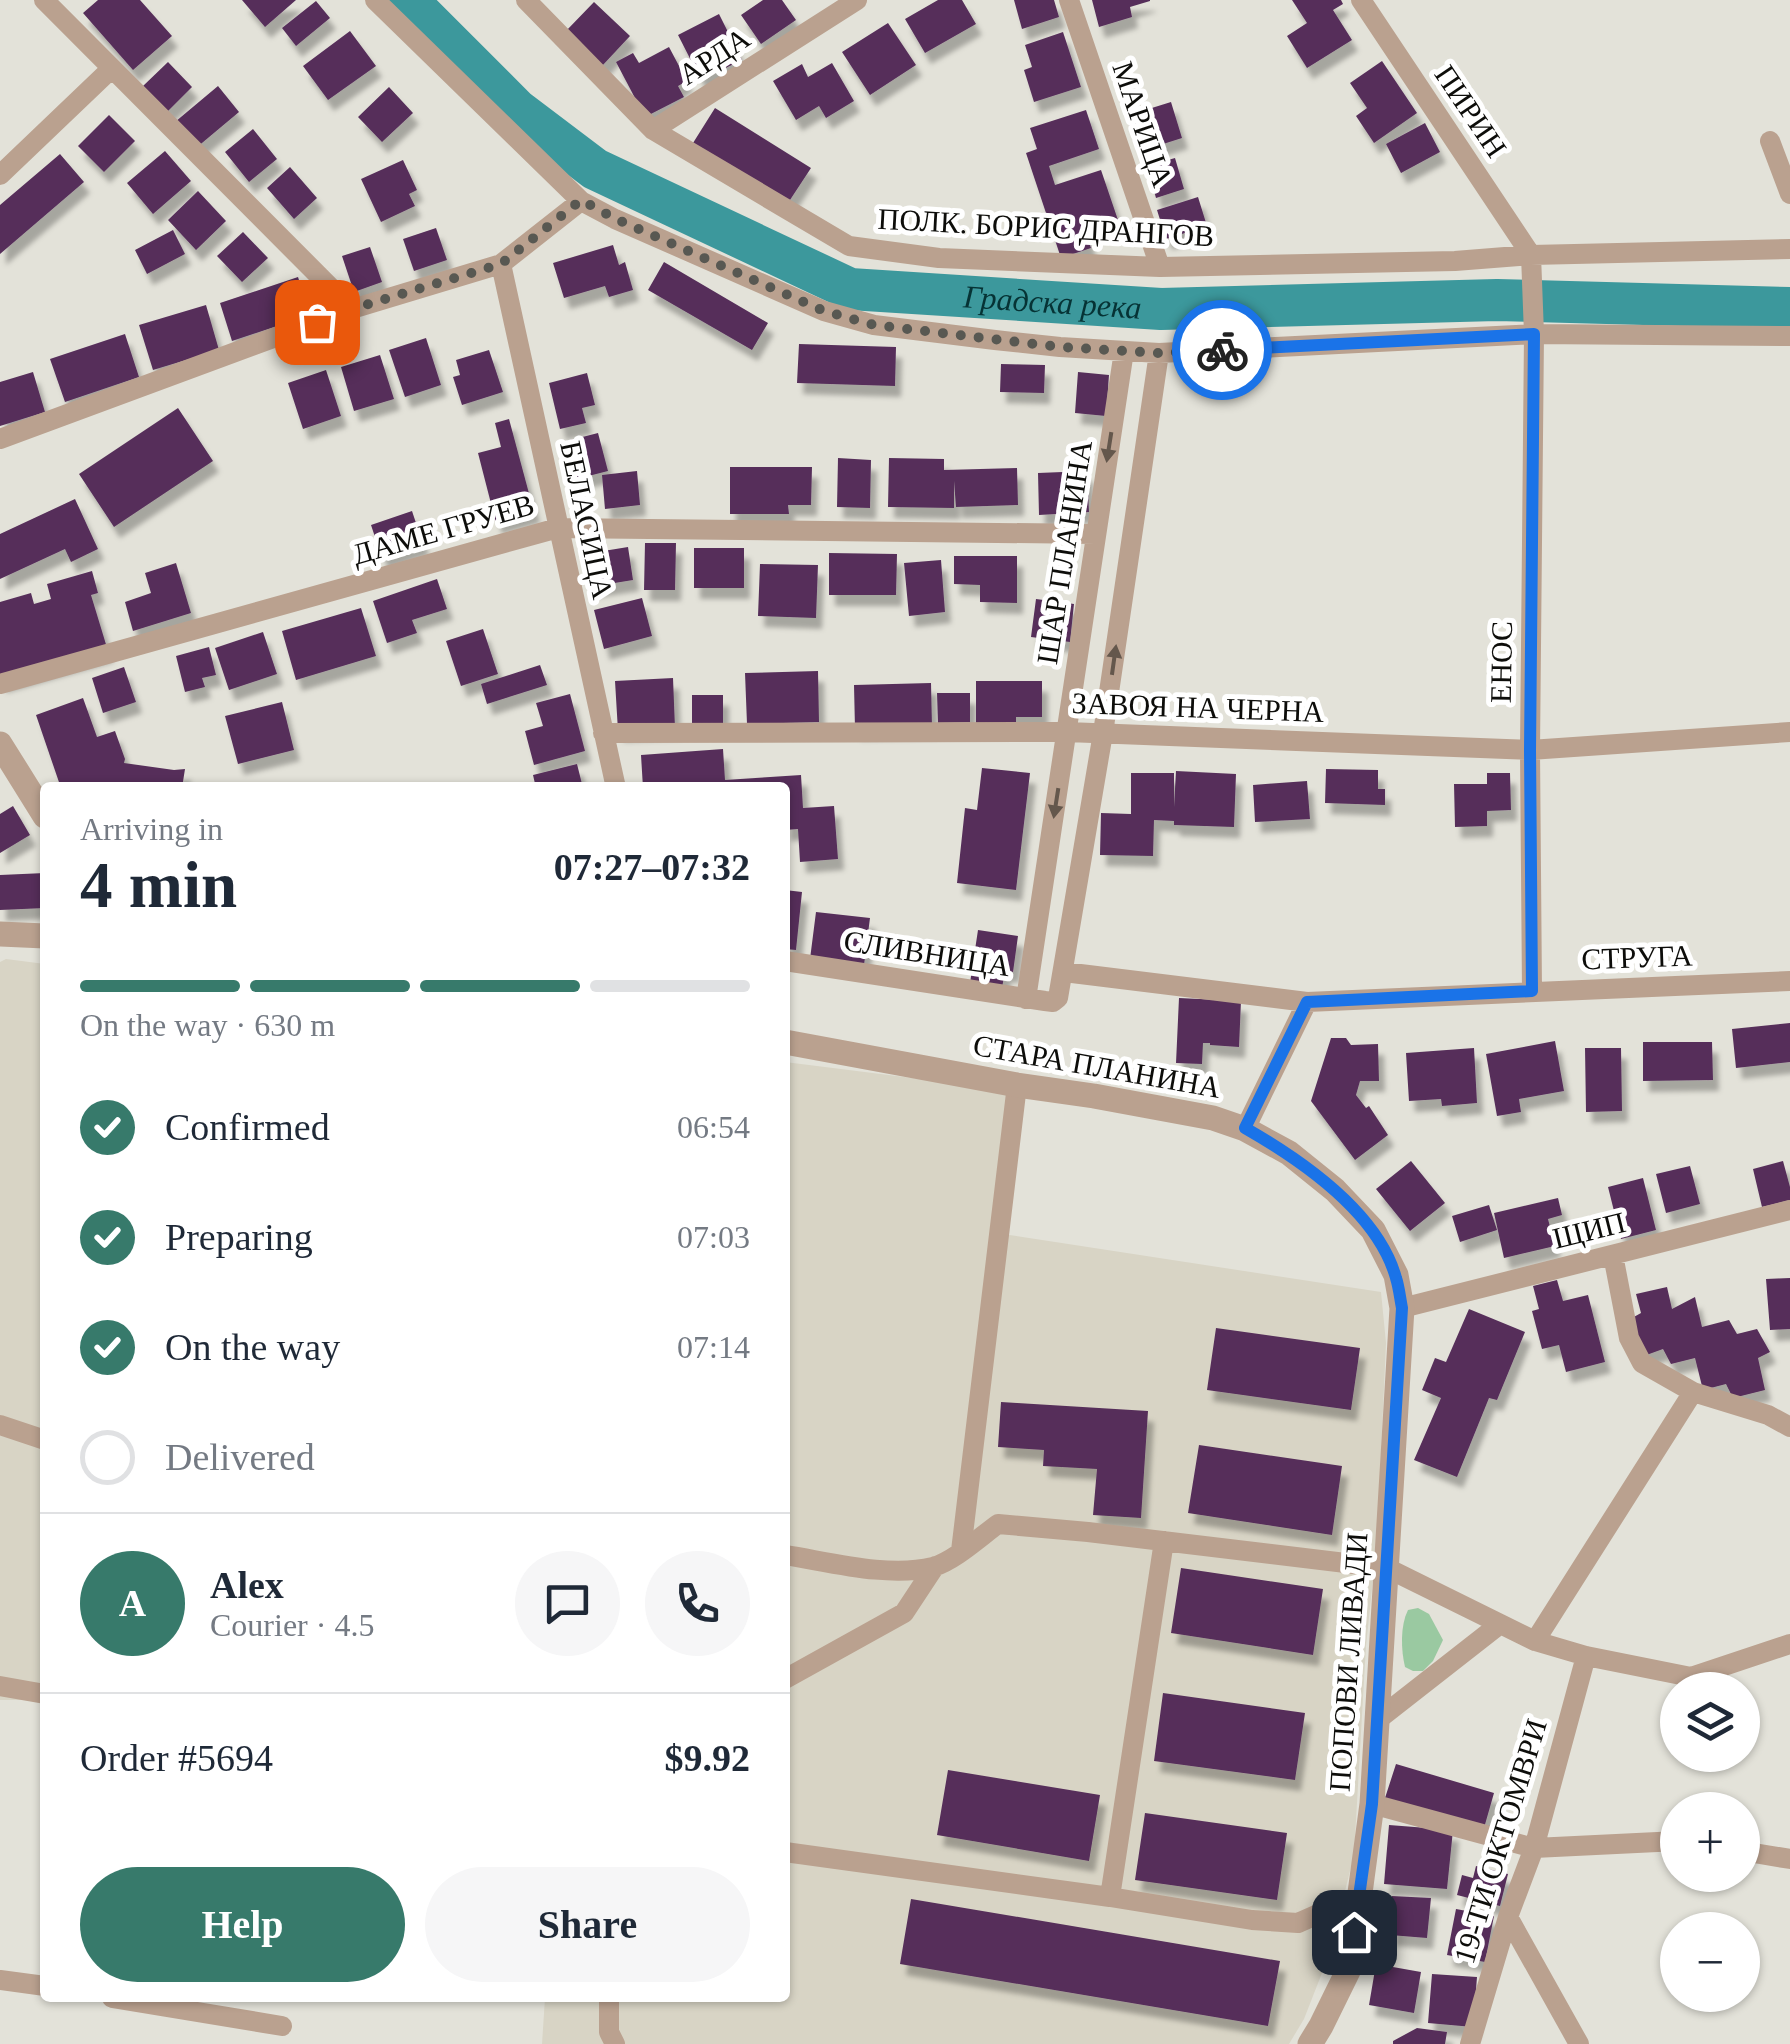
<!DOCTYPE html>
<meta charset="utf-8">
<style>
body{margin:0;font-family:Georgia,serif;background:#f6f6f7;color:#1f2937;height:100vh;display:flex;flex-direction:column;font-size:38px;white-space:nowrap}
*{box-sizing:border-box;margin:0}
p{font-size:32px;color:#747a83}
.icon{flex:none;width:55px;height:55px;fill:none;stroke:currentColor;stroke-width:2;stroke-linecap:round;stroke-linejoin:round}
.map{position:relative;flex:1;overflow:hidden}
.panel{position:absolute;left:40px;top:782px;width:750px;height:1220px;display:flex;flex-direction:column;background:#fff;border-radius:10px;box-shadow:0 2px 8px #0004}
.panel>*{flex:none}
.buttons{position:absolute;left:1660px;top:1672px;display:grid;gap:20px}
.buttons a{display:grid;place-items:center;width:100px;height:100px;border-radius:50%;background:#fff;box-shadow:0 2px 8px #0004;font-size:50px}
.pin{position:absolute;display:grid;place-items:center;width:85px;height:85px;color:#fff;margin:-42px;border-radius:20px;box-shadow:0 5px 15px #0006}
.courier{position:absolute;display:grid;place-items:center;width:100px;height:100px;margin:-50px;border:8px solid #1a73e8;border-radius:50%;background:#fff;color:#222;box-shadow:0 2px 12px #0007}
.overview em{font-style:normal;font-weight:700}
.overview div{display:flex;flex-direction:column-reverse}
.overview{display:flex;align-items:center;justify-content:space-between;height:170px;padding:0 40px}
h1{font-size:65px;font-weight:700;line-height:75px}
.bar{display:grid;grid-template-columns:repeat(4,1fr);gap:15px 10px;align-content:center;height:120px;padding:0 40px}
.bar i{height:12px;border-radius:8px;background:#e0e1e3}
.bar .on{background:#377a6b}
.bar p{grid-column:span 4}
.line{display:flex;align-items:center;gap:25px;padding:0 40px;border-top:2px solid #e0e1e3}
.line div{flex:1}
.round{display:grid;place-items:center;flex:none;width:105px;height:105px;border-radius:52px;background:#f6f6f7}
ol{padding:0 40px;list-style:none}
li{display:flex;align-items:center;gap:30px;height:110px}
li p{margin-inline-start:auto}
li .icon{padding:10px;border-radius:50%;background:#377a6b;color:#fff;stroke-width:4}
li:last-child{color:#747a83}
li i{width:55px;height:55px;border:5px solid #e0e1e3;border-radius:50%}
.primary-button{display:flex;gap:20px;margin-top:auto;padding:20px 40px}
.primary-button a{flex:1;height:115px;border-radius:60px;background:#377a6b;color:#fff;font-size:40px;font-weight:700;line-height:115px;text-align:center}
.primary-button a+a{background:#f6f6f7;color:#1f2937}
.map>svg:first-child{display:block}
</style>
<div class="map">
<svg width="1790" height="2044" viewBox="0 0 1790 2044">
<defs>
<filter id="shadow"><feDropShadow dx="6" dy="11" stdDeviation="2.5" flood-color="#0004"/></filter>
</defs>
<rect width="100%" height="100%" fill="#e3e2d9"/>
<path fill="#d8d4c5" d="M 6,959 L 45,964 L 45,1700 L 0,1700 L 0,962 Z
M 785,1062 L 1016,1091 L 1003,1234 L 1381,1292 L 1386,1343 L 1377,1542 L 1366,1646 L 1354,1855 L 1329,1955 L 1304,2019 L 1289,2044 L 542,2044 L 545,1998 L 785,1998 Z"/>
<path fill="#9ac9a1" d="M 1418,1608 L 1429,1614 L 1443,1640 L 1433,1661 L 1423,1671 L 1413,1671 L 1405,1667 C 1401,1650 1400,1626 1408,1610 Z"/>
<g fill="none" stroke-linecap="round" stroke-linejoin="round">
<path stroke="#3c989c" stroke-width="42" id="s1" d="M 407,0 L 517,110 L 595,169 L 850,289 L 1161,309 L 1497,300 L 1790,308"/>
</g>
<path fill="#562f5a" filter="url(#shadow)" d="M 98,0 L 140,0 L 172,36 L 133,70 L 83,13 Z
M 242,0 L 296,0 L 265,27 Z
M 763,0 L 782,0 L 796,20 L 761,44 L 741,15 Z
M 938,0 L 962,0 L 976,24 L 925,53 L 905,19 Z
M 1014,0 L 1054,0 L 1059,17 L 1022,29 Z
M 1092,0 L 1150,0 L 1150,1 L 1130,7 L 1132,17 L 1099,27 Z
M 1292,0 L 1341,0 L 1343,4 L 1333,10 L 1352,40 L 1307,68 L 1287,36 L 1307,23 Z
M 316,1 L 330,18 L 296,46 L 282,28 Z
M 594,2 L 630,36 L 602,66 L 566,31 Z
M 719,14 L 742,60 L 701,80 L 678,35 Z
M 888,23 L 916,65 L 870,95 L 842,52 Z
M 350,31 L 376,66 L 328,100 L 303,66 Z
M 1063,32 L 1081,87 L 1034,102 L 1024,70 L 1032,67 L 1025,45 Z
M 669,47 L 687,81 L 678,86 L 684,97 L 645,117 L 616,62 L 633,53 L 639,63 Z
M 1382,61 L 1417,113 L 1374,143 L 1356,116 L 1367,108 L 1350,83 Z
M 168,62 L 192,87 L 168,111 L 143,86 Z
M 832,63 L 854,101 L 826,118 L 819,106 L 796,120 L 773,81 L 802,64 L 808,77 Z
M 218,86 L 239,112 L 196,148 L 175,122 Z
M 389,87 L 413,113 L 382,142 L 358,117 Z
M 1171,102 L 1182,138 L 1138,152 L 1126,116 Z
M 715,108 L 811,168 L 788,203 L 693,143 Z
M 1086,110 L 1099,149 L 1049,166 L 1055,185 L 1101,170 L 1119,223 L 1086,234 L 1091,248 L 1061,258 L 1026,153 L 1037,149 L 1030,128 Z
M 109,115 L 135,141 L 104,172 L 78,146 Z
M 1425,123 L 1440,152 L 1401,173 L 1386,144 Z
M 253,129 L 277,159 L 249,182 L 225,152 Z
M 165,151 L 191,181 L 153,214 L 127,183 Z
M 60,154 L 84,182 L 0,254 L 0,205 Z
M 1175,158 L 1184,189 L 1156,198 L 1147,166 Z
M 403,160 L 417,190 L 409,194 L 415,206 L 381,222 L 361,179 Z
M 290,167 L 317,198 L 294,219 L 267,188 Z
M 198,191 L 226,221 L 196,250 L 168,220 Z
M 1198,197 L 1207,226 L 1166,239 L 1157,210 Z
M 436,228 L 447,260 L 414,271 L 403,239 Z
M 173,230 L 185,254 L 147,274 L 135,250 Z
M 243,232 L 268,258 L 242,282 L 217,256 Z
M 613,245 L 619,265 L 625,262 L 633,290 L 609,297 L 605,286 L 564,298 L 553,263 Z
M 370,247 L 382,282 L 354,292 L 342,256 Z
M 664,262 L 768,323 L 752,350 L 648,290 Z
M 298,277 L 310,315 L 232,341 L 220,303 Z
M 206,305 L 219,350 L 153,370 L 139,325 Z
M 125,334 L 139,377 L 65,402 L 50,359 Z
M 426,338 L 441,385 L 405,397 L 389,350 Z
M 799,344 L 896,347 L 895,386 L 797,383 Z
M 489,350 L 503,392 L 462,405 L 453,377 L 460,375 L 456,360 Z
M 380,355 L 394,399 L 354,411 L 341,367 Z
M 1001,364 L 1045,365 L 1044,393 L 1000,392 Z
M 326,370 L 341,416 L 303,429 L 288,383 Z
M 33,372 L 45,412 L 0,426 L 0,382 Z
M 1078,372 L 1109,375 L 1106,416 L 1075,413 Z
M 587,373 L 595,405 L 582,408 L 586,423 L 560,429 L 549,383 Z
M 178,408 L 213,461 L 114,527 L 79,474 Z
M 509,419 L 534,512 L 496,523 L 478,453 L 501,447 L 495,423 Z
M 598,433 L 608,471 L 569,481 L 559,443 Z
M 838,458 L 871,460 L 870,508 L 837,507 Z
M 889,458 L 944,459 L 944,470 L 1017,468 L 1018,505 L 956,507 L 954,481 L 954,508 L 888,507 Z
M 730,467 L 812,467 L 811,505 L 788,505 L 789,514 L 730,514 Z
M 637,471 L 640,505 L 605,509 L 602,475 Z
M 1087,471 L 1089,512 L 1039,515 L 1038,473 Z
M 75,499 L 98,549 L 71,562 L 65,549 L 0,579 L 0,534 Z
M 412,511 L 423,544 L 382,558 L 371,525 Z
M 645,543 L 676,543 L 675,590 L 644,590 Z
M 628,547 L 633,580 L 590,587 L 585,554 Z
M 694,548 L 744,548 L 744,588 L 694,588 Z
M 829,553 L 897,554 L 896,595 L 829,595 Z
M 954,556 L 1017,556 L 1017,603 L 980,602 L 980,585 L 954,584 Z
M 941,560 L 945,612 L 909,616 L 904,563 Z
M 176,563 L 191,613 L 133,631 L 125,602 L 151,593 L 145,573 Z
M 760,564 L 818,565 L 816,618 L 758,616 Z
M 92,571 L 98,593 L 91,595 L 108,651 L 0,682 L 0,602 L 31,593 L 34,604 L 51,599 L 47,584 Z
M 437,579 L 447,609 L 412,620 L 417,633 L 387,643 L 373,601 Z
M 642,598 L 652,636 L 604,649 L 594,610 Z
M 1036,599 L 1074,604 L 1070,642 L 1031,637 Z
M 361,608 L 376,656 L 296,680 L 282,631 Z
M 483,629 L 498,674 L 461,686 L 446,641 Z
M 263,632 L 277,674 L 229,690 L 215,648 Z
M 209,647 L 216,675 L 202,678 L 205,687 L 185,692 L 176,656 Z
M 540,665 L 547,685 L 487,704 L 481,684 Z
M 124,667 L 136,702 L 103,713 L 92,678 Z
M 818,671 L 819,722 L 747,724 L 745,673 Z
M 673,678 L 675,728 L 618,731 L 615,681 Z
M 976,681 L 1042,681 L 1042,717 L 1016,717 L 1016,723 L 976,723 Z
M 931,683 L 932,727 L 855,729 L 854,685 Z
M 937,693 L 970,693 L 970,722 L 938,723 Z
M 570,694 L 585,751 L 534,765 L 525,731 L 543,726 L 536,703 Z
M 692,695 L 723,695 L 723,724 L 692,724 Z
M 83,698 L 97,737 L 115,731 L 125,759 L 124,763 L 174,770 L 185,769 L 182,788 L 61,788 L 36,715 Z
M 282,702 L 294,750 L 238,764 L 225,716 Z
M 723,749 L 725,780 L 801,775 L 803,808 L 834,806 L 838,859 L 800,862 L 798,829 L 785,830 L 785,788 L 643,788 L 641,755 Z
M 577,764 L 583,788 L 536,788 L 533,775 Z
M 982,768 L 1030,773 L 1016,890 L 957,883 L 965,808 L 977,810 Z
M 1326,769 L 1378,770 L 1378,789 L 1385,789 L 1385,805 L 1325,803 Z
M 1176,771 L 1236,774 L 1234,827 L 1174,825 L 1174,821 L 1154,820 L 1153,856 L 1100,855 L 1101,813 L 1131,814 L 1131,773 L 1174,773 L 1174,807 Z
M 1487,773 L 1510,773 L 1511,810 L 1487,811 L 1487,826 L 1455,827 L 1454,784 L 1487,784 Z
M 1307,781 L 1310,819 L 1255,822 L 1253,785 Z
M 13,806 L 30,835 L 0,853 L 0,814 Z
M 45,873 L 45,908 L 0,910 L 0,875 Z
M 785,890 L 802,892 L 796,950 L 785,949 Z
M 816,912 L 870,918 L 864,965 L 810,959 Z
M 978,930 L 1018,936 L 1013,972 L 1005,971 L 1002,988 L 970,983 Z
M 1179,998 L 1241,1001 L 1239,1047 L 1210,1045 L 1210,1043 L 1203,1043 L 1202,1064 L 1176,1063 Z
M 1790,1023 L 1790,1062 L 1736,1068 L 1732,1029 Z
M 1331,1038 L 1346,1038 L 1351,1045 L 1378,1044 L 1379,1081 L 1360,1081 L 1356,1095 L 1366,1108 L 1369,1106 L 1388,1135 L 1355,1160 L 1311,1101 Z
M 1555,1041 L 1564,1091 L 1519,1099 L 1521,1112 L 1497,1116 L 1486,1054 Z
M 1643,1042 L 1712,1042 L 1713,1080 L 1643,1081 Z
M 1474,1048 L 1477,1103 L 1442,1106 L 1441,1099 L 1409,1101 L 1406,1053 Z
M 1585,1048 L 1621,1048 L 1622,1111 L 1586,1112 Z
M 1411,1161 L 1445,1203 L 1410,1231 L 1376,1189 Z
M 1783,1161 L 1790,1187 L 1790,1200 L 1762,1207 L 1753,1169 Z
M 1690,1166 L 1700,1204 L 1666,1213 L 1656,1174 Z
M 1643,1178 L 1656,1230 L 1621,1239 L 1608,1187 Z
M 1558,1198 L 1562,1215 L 1548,1219 L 1555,1246 L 1504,1258 L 1494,1213 Z
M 1489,1205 L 1497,1230 L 1460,1242 L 1452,1216 Z
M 1790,1278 L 1790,1329 L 1770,1330 L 1766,1279 Z
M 1557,1280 L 1563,1301 L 1588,1295 L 1605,1362 L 1566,1372 L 1559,1345 L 1542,1349 L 1532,1311 L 1539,1309 L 1533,1286 Z
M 1667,1287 L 1672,1309 L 1695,1297 L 1702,1327 L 1729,1320 L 1737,1334 L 1757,1329 L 1770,1352 L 1758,1358 L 1765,1390 L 1733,1398 L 1726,1384 L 1703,1390 L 1695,1358 L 1671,1364 L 1663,1349 L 1641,1357 L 1632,1318 L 1641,1313 L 1636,1294 Z
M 1469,1309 L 1525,1332 L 1497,1400 L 1489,1398 L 1457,1477 L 1414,1460 L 1441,1398 L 1422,1390 L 1435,1358 L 1446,1362 Z
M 1216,1328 L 1360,1348 L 1351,1410 L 1207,1390 Z
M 1001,1402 L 1148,1411 L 1141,1518 L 1093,1515 L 1097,1469 L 1043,1466 L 1044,1450 L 998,1447 Z
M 1199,1445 L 1342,1466 L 1332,1535 L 1188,1513 Z
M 1181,1568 L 1323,1589 L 1313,1655 L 1171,1633 Z
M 1163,1693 L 1305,1713 L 1295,1780 L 1154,1761 Z
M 1396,1764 L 1494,1793 L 1484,1828 L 1385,1798 Z
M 948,1770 L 1100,1795 L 1089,1861 L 937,1835 Z
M 1145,1813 L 1287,1833 L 1277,1900 L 1135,1880 Z
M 1389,1825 L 1453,1830 L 1447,1889 L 1384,1884 Z
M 1476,1866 L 1508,1874 L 1500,1906 L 1457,1895 L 1462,1875 L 1473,1878 Z
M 1392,1896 L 1431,1898 L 1427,1938 L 1390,1935 Z
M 911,1899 L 1280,1961 L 1268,2026 L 900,1964 Z
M 1456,1909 L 1494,1916 L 1485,1962 L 1447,1955 Z
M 1376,1964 L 1421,1972 L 1414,2013 L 1369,2005 Z
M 1432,1974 L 1477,1977 L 1473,2027 L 1428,2023 Z
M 1417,2028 L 1447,2032 L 1445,2044 L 1393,2044 L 1393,2041 Z"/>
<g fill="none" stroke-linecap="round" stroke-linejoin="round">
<path stroke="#baa18f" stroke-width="20" d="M 44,0 L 352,309
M 375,0 L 581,201 L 615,219 L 824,311 L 874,325 L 995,340 L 1060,347 L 1159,353 L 1534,334 L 1790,336
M 526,0 L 653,130 L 849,246 L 939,258 L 1160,267 L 1455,261 L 1531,255 L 1790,249
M 1069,0 L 1160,267
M 1361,0 L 1531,255 L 1534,334 L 1530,750 L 1532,991
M 653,130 L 857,0
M 1770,141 L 1790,194
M 0,175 L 111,69
M 501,264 L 616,788
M 0,439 L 352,309 L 501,264 L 581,201
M 0,684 L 558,528 L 1096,534
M 603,733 L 1067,732 L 1530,750 L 1790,732
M 785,961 L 1045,1001 L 1053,1002 L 1058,998 L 1103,733 L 1159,353
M 1064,972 L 1307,1002 L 1790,981
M 1026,999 L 1124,351
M 1245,1129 L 1307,1002
M 1613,1255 L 1629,1338 L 1642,1363 L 1693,1392 L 1768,1415 L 1790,1427
M 1402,1308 L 1790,1210
M 0,1425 L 45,1440
M 961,1551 L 1017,1085
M 785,1555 C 830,1562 888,1578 933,1567 C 954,1561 980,1537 998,1524 L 1088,1532 L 1387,1568 L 1535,1641 L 1586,1656 L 1691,1677 L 1790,1644
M 1535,1641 L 1693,1392
M 785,1679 L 904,1613 L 935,1566
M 0,1686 L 45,1694
M 1376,1721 L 1500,1624
M 1372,1804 L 1534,1848 L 1678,1841
M 1742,1851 L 1790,1859
M 785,1852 L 1110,1897 L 1252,1920 L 1298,1923 L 1359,1896
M 1110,1897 L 1164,1541
M 1508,1917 L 1579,2044
M 0,1980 L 45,1986
M 112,1998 L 282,2026
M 609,1998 L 609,2032 L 615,2044
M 1470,2044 L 1508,1917 L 1534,1848 L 1586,1656"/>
<path stroke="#baa18f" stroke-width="25" d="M 0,744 L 45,816
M 0,934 L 45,936
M 785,1042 L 1017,1085 L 1094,1096 L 1213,1118 L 1245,1129 L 1289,1153 L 1335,1190 L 1373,1230 L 1396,1275 L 1402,1308 L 1372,1804 L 1350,1967 L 1321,2026 L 1310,2044"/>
</g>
<defs><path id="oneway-solid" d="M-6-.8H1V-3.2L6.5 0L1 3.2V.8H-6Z" transform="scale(2.5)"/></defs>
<g fill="#64574c">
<use href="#oneway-solid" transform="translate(1109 447) rotate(99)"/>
<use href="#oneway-solid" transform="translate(1114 660) rotate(-82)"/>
<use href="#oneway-solid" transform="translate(1056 803) rotate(99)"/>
</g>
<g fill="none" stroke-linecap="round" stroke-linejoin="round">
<path stroke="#585852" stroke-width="10" stroke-dasharray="0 18" d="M 317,322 L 352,309 L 501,264 L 581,200 L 616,219 L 824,311 L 874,325 L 1060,347 L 1159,353 L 1222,350"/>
<path stroke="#1a73e8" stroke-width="12" d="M 1222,350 L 1534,334 L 1530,750 L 1532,991 L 1307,1002 L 1245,1128 C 1301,1160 1378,1213 1396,1278 C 1399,1287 1400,1298 1402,1308 L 1372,1804 L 1354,1932"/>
</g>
<g text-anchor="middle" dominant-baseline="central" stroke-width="10" stroke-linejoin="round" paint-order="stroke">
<g font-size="30" fill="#0d0d0a" stroke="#fff">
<text transform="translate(714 56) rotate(-33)">АРДА</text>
<text transform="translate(1471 111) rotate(56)">ПИРИН</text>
<text transform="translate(1143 124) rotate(71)">МАРИЦА</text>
<text transform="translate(1046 227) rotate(3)">ПОЛК. БОРИС ДРАНГОВ</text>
<text transform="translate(587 520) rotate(78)">БЕЛАСИЦА</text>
<text transform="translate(443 529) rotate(-16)">ДАМЕ ГРУЕВ</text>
<text transform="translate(1064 552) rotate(-81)">ШАР ПЛАНИНА</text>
<text transform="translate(1501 662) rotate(-89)">ЕНОС</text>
<text transform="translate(1198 707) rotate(2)">ЗАВОЯ НА ЧЕРНА</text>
<text transform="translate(927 953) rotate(9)">СЛИВНИЦА</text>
<text transform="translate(1637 957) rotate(-2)">СТРУГА</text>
<text transform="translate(1097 1066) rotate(10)">СТАРА ПЛАНИНА</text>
<text transform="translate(1589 1230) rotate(-14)">ЩИП</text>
<text transform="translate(1348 1662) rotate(-86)">ПОПОВИ ЛИВАДИ</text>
<text transform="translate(1500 1841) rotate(-73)">19-ТИ ОКТОМВРИ</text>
</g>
<g font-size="32" font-style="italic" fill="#063335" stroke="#fff">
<text stroke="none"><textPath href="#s1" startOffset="738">Градска река</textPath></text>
</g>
</g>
</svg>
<div class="buttons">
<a><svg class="icon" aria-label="layers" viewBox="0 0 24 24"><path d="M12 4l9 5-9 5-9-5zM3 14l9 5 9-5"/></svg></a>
<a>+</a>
<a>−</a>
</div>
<div class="pin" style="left:317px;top:322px;background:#ea580c"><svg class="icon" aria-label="bag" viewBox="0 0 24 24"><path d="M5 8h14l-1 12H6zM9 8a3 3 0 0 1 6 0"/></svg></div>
<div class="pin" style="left:1354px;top:1932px;background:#1f2937"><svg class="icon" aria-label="home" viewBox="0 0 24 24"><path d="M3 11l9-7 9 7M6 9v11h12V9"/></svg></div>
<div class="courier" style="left:1222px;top:350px"><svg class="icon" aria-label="bike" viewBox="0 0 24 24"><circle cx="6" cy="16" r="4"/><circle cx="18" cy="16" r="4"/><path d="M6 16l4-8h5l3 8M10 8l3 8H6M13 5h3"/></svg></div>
<section class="panel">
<div class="overview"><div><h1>4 min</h1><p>Arriving in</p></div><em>07:27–07:32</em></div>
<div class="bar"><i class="on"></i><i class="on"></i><i class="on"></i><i></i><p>On the way · 630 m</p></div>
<ol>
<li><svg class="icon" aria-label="check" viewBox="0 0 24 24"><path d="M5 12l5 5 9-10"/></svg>Confirmed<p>06:54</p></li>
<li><svg class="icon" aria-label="check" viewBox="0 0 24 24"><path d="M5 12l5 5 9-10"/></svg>Preparing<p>07:03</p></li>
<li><svg class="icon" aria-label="check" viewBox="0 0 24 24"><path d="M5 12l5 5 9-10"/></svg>On the way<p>07:14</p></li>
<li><i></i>Delivered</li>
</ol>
<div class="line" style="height:180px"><b class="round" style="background:#377a6b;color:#fff">A</b><div><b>Alex</b><p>Courier · 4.5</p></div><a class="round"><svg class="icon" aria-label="chat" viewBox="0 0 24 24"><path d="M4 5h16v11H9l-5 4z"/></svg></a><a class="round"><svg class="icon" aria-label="phone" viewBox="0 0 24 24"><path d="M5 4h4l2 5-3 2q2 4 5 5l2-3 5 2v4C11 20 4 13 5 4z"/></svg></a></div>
<div class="line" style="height:130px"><div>Order #5694</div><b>$9.92</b></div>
<div class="primary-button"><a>Help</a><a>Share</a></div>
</section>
</div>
